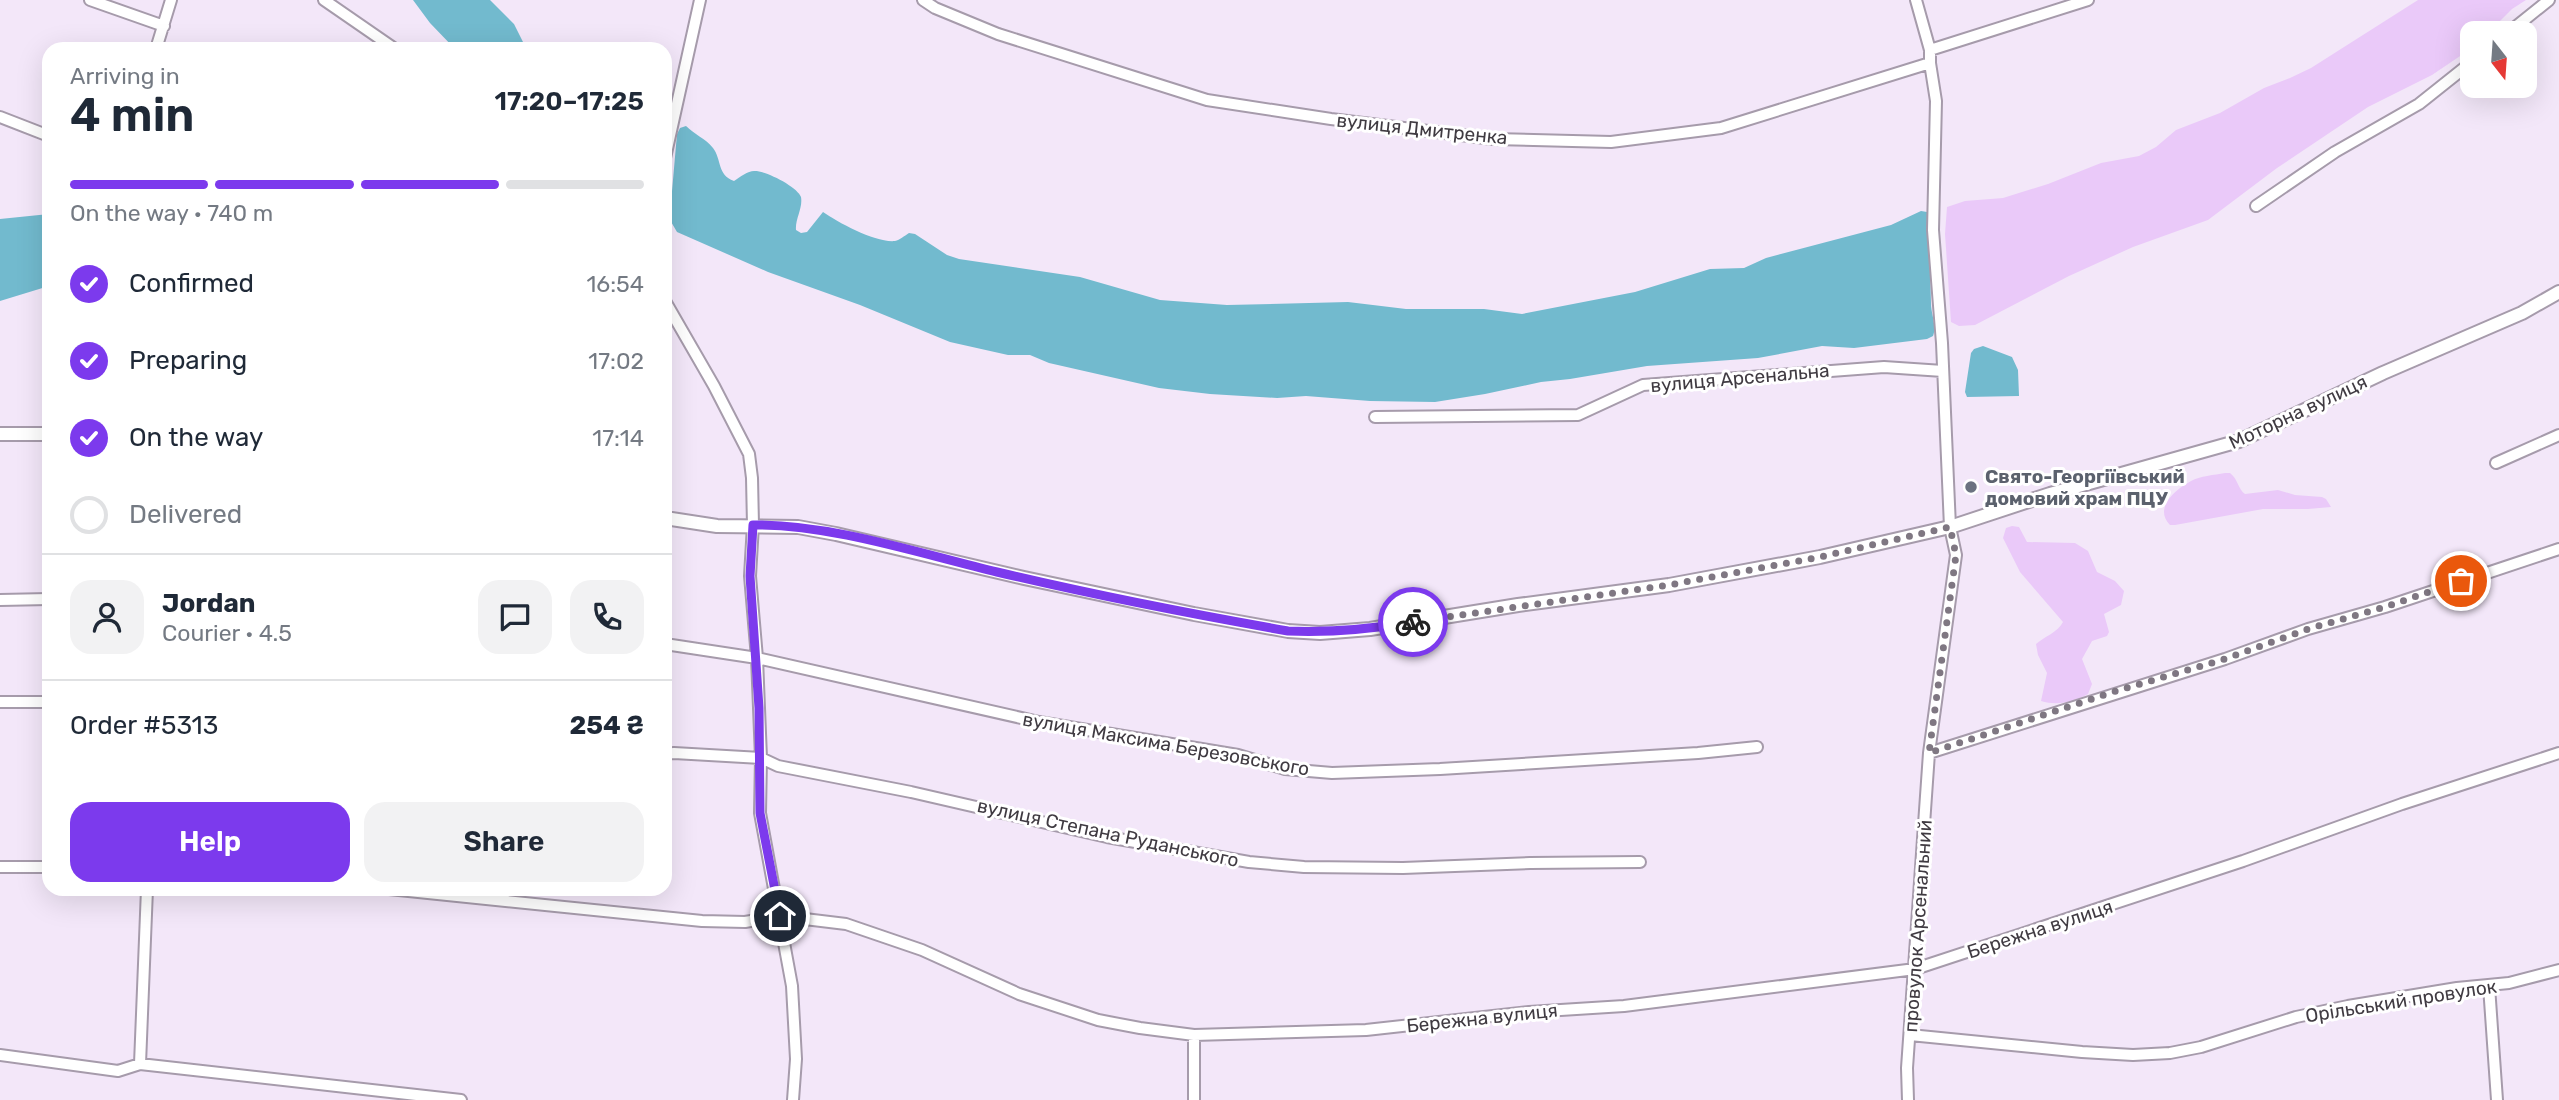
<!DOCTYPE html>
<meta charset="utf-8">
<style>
body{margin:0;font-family:Rubik,sans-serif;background:#f2f2f3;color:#1f2937;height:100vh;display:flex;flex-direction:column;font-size:26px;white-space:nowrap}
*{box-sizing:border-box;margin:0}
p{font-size:23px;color:#747a83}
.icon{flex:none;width:38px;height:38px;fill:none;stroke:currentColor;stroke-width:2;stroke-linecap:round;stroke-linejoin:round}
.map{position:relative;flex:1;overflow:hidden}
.details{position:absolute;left:42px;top:42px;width:630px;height:854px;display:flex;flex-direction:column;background:#fff;border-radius:21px;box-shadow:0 7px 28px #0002}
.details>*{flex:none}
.needle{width:46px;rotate:163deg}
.controls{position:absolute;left:2460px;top:21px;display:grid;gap:14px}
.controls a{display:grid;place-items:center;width:77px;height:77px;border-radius:14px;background:#fff;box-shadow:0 7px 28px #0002;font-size:35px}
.pin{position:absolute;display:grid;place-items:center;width:60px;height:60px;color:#fff;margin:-30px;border:4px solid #fff;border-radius:50%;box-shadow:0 2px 7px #0007}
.courier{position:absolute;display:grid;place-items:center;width:70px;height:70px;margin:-35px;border:5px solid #7c3aed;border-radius:50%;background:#fff;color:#222;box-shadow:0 2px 9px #0007}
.overview em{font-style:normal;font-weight:600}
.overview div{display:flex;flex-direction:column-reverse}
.overview{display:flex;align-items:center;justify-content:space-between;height:119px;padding:0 28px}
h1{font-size:46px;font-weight:600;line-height:52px}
.bar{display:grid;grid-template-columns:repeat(4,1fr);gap:10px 7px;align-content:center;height:84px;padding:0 28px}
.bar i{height:9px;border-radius:5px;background:#e0e1e3}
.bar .active{background:#7c3aed}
.bar p{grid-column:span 4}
.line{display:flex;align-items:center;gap:18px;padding:0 28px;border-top:2px solid #e0e1e3}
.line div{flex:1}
.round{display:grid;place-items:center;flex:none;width:74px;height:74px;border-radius:21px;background:#f2f2f3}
ol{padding:0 28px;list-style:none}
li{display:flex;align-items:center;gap:21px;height:77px}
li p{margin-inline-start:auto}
li .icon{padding:7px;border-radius:50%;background:#7c3aed;color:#fff;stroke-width:4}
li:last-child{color:#747a83}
li i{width:38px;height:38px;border:4px solid #e0e1e3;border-radius:50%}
.action{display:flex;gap:14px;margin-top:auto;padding:14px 28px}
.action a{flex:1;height:80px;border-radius:21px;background:#7c3aed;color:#fff;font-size:28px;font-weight:600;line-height:80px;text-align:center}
.action a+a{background:#f2f2f3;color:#1f2937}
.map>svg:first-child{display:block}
</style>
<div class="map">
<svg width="2559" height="1100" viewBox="0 0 2559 1100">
<rect width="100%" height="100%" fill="#f3e7f9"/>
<path fill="#eac9f9" d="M 2418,0 L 2526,0 L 2512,9 L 2488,33 L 2473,33 L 2473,47 L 2469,50 L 2432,75 L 2368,107 L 2277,168 L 2208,220 L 2133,247 L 2069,276 L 1975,325 L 1959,326 L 1951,322 L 1945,234 L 1947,207 L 1965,201 L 2003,198 L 2048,184 L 2101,163 L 2139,156 L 2156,147 L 2176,130 L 2220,113 L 2264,88 L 2290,78 L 2311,68 Z
M 2225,473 L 2230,473 C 2238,479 2238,489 2245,494 L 2278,490 L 2295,495 L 2322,497 L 2326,499 L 2331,507 L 2308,509 L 2263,509 L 2175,525 L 2170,525 C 2153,508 2176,489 2191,481 C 2200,476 2214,475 2225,473 Z
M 2012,526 L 2019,527 L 2027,542 L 2075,543 L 2088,551 L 2097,572 L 2115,581 L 2124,591 L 2121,605 L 2104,614 L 2109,632 L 2107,636 L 2092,641 L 2082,659 L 2092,684 L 2088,694 C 2074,702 2057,706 2041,701 L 2047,673 L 2038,655 L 2036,644 C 2044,637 2058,632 2063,622 L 2020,572 L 2003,538 L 2006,528 Z"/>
<path fill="#72bace" d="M 413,0 L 490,0 L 514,24 L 523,42 L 534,49 L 455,49 L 430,23 Z
M 686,126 C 695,135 705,138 713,148 C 722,160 717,175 734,181 C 740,177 748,171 754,171 C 765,170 798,187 801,197 C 803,208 795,219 796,230 L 801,233 L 807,232 L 823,212 C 839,223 876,243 895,241 C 900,240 904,236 909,233 L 915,234 L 947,255 L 959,259 L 1080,277 L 1160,300 L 1227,305 L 1348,302 L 1406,309 L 1484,309 L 1522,314 L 1635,292 L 1710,269 L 1744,268 L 1766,258 L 1891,225 L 1921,211 L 1927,212 L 1928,218 C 1930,247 1930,275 1931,303 C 1931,315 1937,325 1933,336 L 1927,339 L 1854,348 L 1822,346 L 1758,358 L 1647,366 L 1570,379 L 1541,382 L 1485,394 L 1435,402 L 1370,401 L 1306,396 L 1277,398 L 1210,394 L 1159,388 L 1049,363 L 1030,355 L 1008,355 L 950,342 L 860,305 L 768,272 L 677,232 L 670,220 L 670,214 L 677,134 L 680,128 Z
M 49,214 L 49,286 L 0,301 L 0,219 Z
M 1983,346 L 2012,357 L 2018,370 L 2019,396 L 1967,397 L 1965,392 L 1971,353 L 1974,349 Z"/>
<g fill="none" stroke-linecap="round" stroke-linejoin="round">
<g stroke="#a69bab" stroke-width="14">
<path id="minor" d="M 90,0 L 164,26
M 324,0 L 395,49
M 923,0 L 935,8 L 998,34 L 1207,100 L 1331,119 L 1493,139 L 1611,142 L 1721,128 L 1930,63
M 2508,33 L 2549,0
M 156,49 L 171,0
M 1930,50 L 2088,0
M 0,117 L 49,136
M 665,158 L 700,0
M 2256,206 L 2335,152 L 2419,104 L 2473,61
M 665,301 L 714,386 L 749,454 L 752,478 L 753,525 L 750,576 L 757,658 L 761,758 L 760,813 L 792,986 L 796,1059 L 793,1100
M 1375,417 L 1578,415 L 1643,385 L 1884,367 L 1943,371
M 2496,463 L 2559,435
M 0,600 L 49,599
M 665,644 L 757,658 L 1039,722 L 1238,755 L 1285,769 L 1332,773 L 1440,769 L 1698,753 L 1757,747
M 0,702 L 49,702
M 1929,753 L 2225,659 L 2308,629 L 2385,607 L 2559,549
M 665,754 L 674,753 L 761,758 L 778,766 L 911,792 L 1107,837 L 1249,862 L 1304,867 L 1403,868 L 1530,863 L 1640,862
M 0,867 L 49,867
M 389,889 L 702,921 L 745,922 L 780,916 L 846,924 L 922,950 L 1019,994 L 1098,1020 L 1140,1028 L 1194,1035 L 1366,1030 L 1529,1012 L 1624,1006 L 1915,969 L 2243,861 L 2402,804 L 2559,753
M 2489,986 L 2497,1100
M 1910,1035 L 2082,1052 L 2133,1055 L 2170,1053 L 2201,1047 L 2296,1017 L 2348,1006 L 2457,988 L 2509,983 L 2559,970
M 0,1055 L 118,1071 L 140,1064 L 461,1100
M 140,1064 L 147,889
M 1194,1100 L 1194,1035
M 1908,1100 L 1907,1068 L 1929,753 L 1956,555 L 1950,527 L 1942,343 L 1933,230 L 1936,101 L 1930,63 L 1930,50 L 1916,0"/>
</g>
<g stroke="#a69bab" stroke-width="16">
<path id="tertiary" d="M 0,434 L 49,434
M 665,518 L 717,526 L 798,527 L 836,534 L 1024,578 L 1194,614 L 1288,631 L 1320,633 L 1370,629 L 1518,605 L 1669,585 L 1820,557 L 1950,527 L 2050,494 L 2239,441 L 2383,373 L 2522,313 L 2559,292"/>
</g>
<use href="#minor" stroke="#fff" stroke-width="10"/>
<use href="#tertiary" stroke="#fff" stroke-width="12"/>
</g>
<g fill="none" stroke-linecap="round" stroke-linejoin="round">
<path stroke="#7f7782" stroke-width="7" stroke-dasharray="0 12.6" d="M 1413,622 L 1669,585 L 1820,557 L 1950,527 L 1956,555 L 1929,753 L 2113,692 L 2225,659 L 2308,629 L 2385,607 L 2461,581"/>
<path stroke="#7c3aed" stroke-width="9" d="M 780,916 L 760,813 L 759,708 L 750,576 L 753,525 C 831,524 921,554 997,572 C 1094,595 1191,614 1288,631 C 1331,633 1371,629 1413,622"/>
</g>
<circle fill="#6b7280" stroke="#fff" stroke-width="2.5" cx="1971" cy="487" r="7"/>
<g text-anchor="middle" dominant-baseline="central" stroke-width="6" stroke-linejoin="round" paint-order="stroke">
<g font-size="19" fill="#403b42" stroke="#fff">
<text transform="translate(1422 129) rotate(6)">вулиця Дмитренка</text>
<text transform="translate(1740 378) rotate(-5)">вулиця Арсенальна</text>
<text transform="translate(2298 412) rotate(-25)">Моторна вулиця</text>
<text transform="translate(1166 744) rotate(10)">вулиця Максима Березовського</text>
<text transform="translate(1108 833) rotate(12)">вулиця Степана Руданського</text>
<text transform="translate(1918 926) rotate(-86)">провулок Арсенальний</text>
<text transform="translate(2040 929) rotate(-18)">Бережна вулиця</text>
<text transform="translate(2401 1001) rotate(-9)">Орільський провулок</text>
<text transform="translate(1482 1018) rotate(-6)">Бережна вулиця</text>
</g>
<g font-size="19" font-weight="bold" fill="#5b616d" stroke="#fff" text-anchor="start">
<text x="1985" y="476">Свято-Георгіївський<tspan x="1985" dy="22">домовий храм ПЦУ</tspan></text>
</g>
</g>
</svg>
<div class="controls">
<a><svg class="needle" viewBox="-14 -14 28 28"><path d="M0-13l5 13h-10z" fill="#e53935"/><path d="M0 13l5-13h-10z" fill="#747a83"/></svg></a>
</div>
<div class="pin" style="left:2461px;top:581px;background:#ea580c"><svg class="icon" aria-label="bag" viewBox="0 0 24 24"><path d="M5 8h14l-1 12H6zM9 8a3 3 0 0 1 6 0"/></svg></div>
<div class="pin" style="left:780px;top:916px;background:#1f2937"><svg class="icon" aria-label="home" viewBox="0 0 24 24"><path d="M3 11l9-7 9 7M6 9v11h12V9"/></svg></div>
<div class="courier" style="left:1413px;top:622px"><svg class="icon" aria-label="bike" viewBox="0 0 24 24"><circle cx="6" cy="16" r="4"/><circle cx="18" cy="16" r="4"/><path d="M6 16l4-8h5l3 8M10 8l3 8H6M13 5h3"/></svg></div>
<section class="details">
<div class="overview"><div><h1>4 min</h1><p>Arriving in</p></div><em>17:20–17:25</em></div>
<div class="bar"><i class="active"></i><i class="active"></i><i class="active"></i><i></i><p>On the way · 740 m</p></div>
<ol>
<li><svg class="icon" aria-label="check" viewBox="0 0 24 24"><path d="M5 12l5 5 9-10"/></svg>Confirmed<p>16:54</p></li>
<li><svg class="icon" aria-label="check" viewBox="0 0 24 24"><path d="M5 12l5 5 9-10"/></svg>Preparing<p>17:02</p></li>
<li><svg class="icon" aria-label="check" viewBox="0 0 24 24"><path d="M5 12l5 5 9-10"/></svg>On the way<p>17:14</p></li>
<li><i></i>Delivered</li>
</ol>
<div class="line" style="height:126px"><a class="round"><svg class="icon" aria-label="person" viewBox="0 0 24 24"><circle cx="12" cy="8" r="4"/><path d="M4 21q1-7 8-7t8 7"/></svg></a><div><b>Jordan</b><p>Courier · 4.5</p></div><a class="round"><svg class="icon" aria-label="chat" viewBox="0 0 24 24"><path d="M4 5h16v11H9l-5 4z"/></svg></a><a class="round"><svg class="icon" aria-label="phone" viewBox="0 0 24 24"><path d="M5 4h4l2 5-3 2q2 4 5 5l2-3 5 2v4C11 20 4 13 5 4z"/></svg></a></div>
<div class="line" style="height:91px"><div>Order #5313</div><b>254 ₴</b></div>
<div class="action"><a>Help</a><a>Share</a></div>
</section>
</div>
